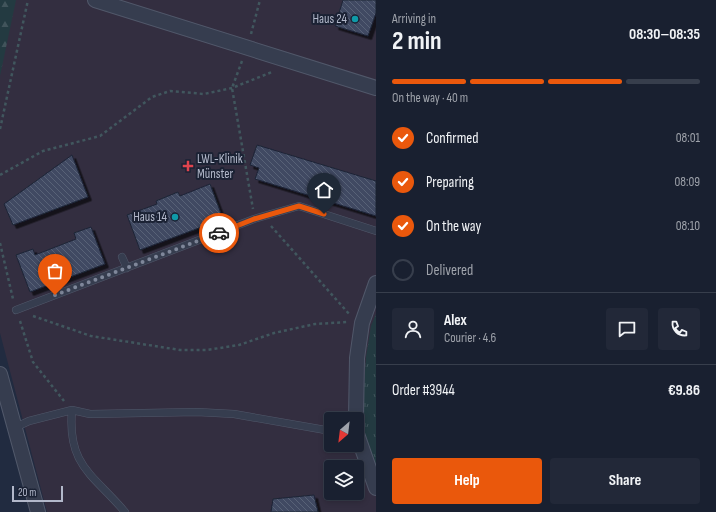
<!DOCTYPE html>
<meta charset="utf-8">
<style>
body{margin:0;font-family:"Sofia Sans Condensed",sans-serif;background:#222838;color:#f1f3f6;height:100vh;display:flex;flex-direction:column;font-size:15px;white-space:nowrap}
*{box-sizing:border-box;margin:0}
p{font-size:13px;color:#9fa3ab}
.icon{flex:none;width:22px;height:22px;fill:none;stroke:currentColor;stroke-width:2;stroke-linecap:round;stroke-linejoin:round}
.map{position:relative;flex:1;overflow:hidden}
.side{display:flex;flex-direction:column;background:#192030;width:340px}
.side>*{flex:none}
.needle{width:26px;rotate:208deg}
.buttons{position:absolute;left:324px;top:412px;display:grid;gap:8px}
.buttons a{display:grid;place-items:center;width:40px;height:40px;border-radius:4px;background:#192030;box-shadow:0 2px 6px #0003,0 0 0 1px #373e4c;font-size:20px}
.scale{position:absolute;left:12px;bottom:10px;width:51px;box-sizing:border-box;padding-left:4px;border:2px solid #b2b8ca;border-top:0;font-size:11px;line-height:14px;white-space:nowrap;color:#b2b8ca;-webkit-text-stroke:3px #1b2234;paint-order:stroke}
.pin{position:absolute;display:grid;place-items:center;width:34px;height:34px;color:#fff;margin:-41px -17px;border-radius:50% 50% 50% 0;rotate:-45deg;box-shadow:0 0 4px #0007}
.pin .icon{rotate:45deg}
.courier{position:absolute;display:grid;place-items:center;width:40px;height:40px;margin:-20px;border:3px solid #ea580c;border-radius:50%;background:#fff;color:#222;box-shadow:0 1px 5px #0007}
.head em{font-style:normal;font-weight:700}
.head div{display:flex;flex-direction:column-reverse}
.head{display:flex;align-items:center;justify-content:space-between;height:68px;padding:0 16px}
h1{font-size:26px;font-weight:700;line-height:30px}
.bar{display:grid;grid-template-columns:repeat(4,1fr);gap:6px 4px;align-content:center;height:48px;padding:0 16px}
.bar i{height:5px;border-radius:3px;background:#373e4c}
.bar .current{background:#ea580c}
.bar p{grid-column:span 4}
.line{display:flex;align-items:center;gap:10px;padding:0 16px;border-top:1px solid #373e4c}
.line div{flex:1}
.round{display:grid;place-items:center;flex:none;width:42px;height:42px;border-radius:4px;background:#222838}
ol{padding:0 16px;list-style:none}
li{display:flex;align-items:center;gap:12px;height:44px}
li p{margin-inline-start:auto}
li .icon{padding:4px;border-radius:50%;background:#ea580c;color:#fff;stroke-width:4}
li:last-child{color:#9fa3ab}
li i{width:22px;height:22px;border:2px solid #373e4c;border-radius:50%}
.primary-button{display:flex;gap:8px;margin-top:auto;padding:8px 16px}
.primary-button a{flex:1;height:46px;border-radius:4px;background:#ea580c;color:#fff;font-size:16px;font-weight:700;line-height:46px;text-align:center}
.primary-button a+a{background:#222838;color:#f1f3f6}
main{display:flex;flex:1;min-height:0}
.map>svg:first-child{display:block}
</style>
<main>
<div class="map">
<svg width="376" height="512" viewBox="0 0 376 512">
<defs>
<pattern id="grass-tufts" width="24" height="20" patternUnits="userSpaceOnUse"><rect width="24" height="20" fill="#233a41"/><path d="M3 7l-1-3M5 7V3M7 7l1-3M15 17l-1-3M17 17v-4M19 17l1-3" fill="none" stroke="#41545b"/></pattern>
<pattern id="forest-firs" width="22" height="20" patternUnits="userSpaceOnUse"><rect width="22" height="20" fill="#233a41"/><path d="M5 1l3.5 6h-7zM16 11l3.5 6h-7z" fill="#41545b"/></pattern>
<pattern id="building-back-hatch" width="6" height="6" patternUnits="userSpaceOnUse"><rect width="6" height="6" fill="#404a62"/><path d="M-1 5l2 2M0 0l6 6M5-1l2 2" fill="none" stroke="#596277"/></pattern>
<filter id="shadow"><feDropShadow dx="3.5" dy="3.5" stdDeviation="0" flood-color="#0009"/></filter>
</defs>
<rect width="100%" height="100%" fill="#212b40"/>
<path fill="#332e40" fill-rule="evenodd" d="M 0,0 L 376,0 L 376,512 L 47,512 L 0,333 ZM 331,419 L 357,419 L 357,445 L 331,445 ZM 331,467 L 357,467 L 357,493 L 331,493 Z"/>
<path fill="url(#grass-tufts)" d="M 376,314 L 376,473 L 361,430 L 366,357 L 371,326 Z"/>
<path fill="url(#forest-firs)" d="M 0,0 L 16,0 L 0,76 Z"/>
<path fill="url(#building-back-hatch)" stroke="#1d2436" filter="url(#shadow)" d="M 343,0 L 376,0 L 376,13 L 368,36 L 335,26 Z
M 257,145 L 376,181 L 376,216 L 255,179 L 259,168 L 250,165 Z
M 72,155 L 88,197 L 13,225 L 4,204 Z
M 210,184 L 223,219 L 140,250 L 127,215 L 157,204 L 156,201 L 178,192 L 180,196 Z
M 91,227 L 105,264 L 30,292 L 16,255 L 33,249 L 35,255 L 76,239 L 74,233 Z
M 314,495 L 318,512 L 271,512 L 273,499 Z"/>
<g fill="none" stroke-linecap="round" stroke-linejoin="round">
<g stroke="#51586a" stroke-width="8">
<path id="service" d="M 122,257 L 127,268
M 16,310 L 254,219 L 299,206 L 376,231
M 72,410 C 67,466 94,475 125,512
M 16,427 L 29,421 L 72,410 L 90,414 L 197,412 L 234,414 L 331,431"/>
</g>
<g stroke="#51586a" stroke-width="16">
<path id="minor" d="M 95,0 L 376,88
M 0,374 L 38,512
M 356,419 L 357,358 L 362,323 L 376,283
M 357,434 L 376,488"/>
</g>
<path stroke="#41575e" stroke-width="2.5" stroke-dasharray="3 3" stroke-linecap="butt" d="M 251,34 L 260,0
M 242,61 L 232,88 L 253,209
M 0,129 L 28,0
M 0,175 L 43,151 L 100,136 L 152,97 L 170,91 L 204,94 L 232,88 L 272,72
M 271,226 L 350,315
M 0,243 L 13,299
M 33,316 L 91,336 L 180,350 L 207,350 L 239,345 L 274,333 L 315,324 L 348,322
M 20,321 L 33,362 L 64,401"/>
<use href="#service" stroke="#363d4f" stroke-width="7"/>
<use href="#minor" stroke="#363d4f" stroke-width="14"/>
</g>
<g fill="none" stroke-linecap="round" stroke-linejoin="round">
<path stroke="#7f879a" stroke-width="4" stroke-dasharray="0 7.2" d="M 55,295 L 219,233"/>
<path stroke="#ea580c" stroke-width="5" d="M 219,233 L 254,219 L 299,206 L 324,214"/>
</g>
<g fill="#0f9aa8" stroke="#1b2234" stroke-width="1.5">
<circle cx="355" cy="19" r="4"/>
<circle cx="175" cy="217" r="4"/>
</g>
<path fill="#e0444e" stroke="#1b2234" stroke-width="1.5" d="M186 160h4v4h4v4h-4v4h-4v-4h-4v-4h4z"/>
<g text-anchor="middle" dominant-baseline="central" stroke-width="4" stroke-linejoin="round" paint-order="stroke">
<g font-size="13" fill="#b2b8ca" stroke="#1b2234" text-anchor="end">
<text x="347" y="19">Haus 24</text>
<text x="197" y="159" text-anchor="start">LWL-Klinik<tspan x="197" dy="15">Münster</tspan></text>
<text x="167" y="217">Haus 14</text>
</g>
</g>
</svg>
<div class="buttons">
<a><svg class="needle" viewBox="-14 -14 28 28"><path d="M0-13l5 13h-10z" fill="#e53935"/><path d="M0 13l5-13h-10z" fill="#9fa3ab"/></svg></a>
<a><svg class="icon" aria-label="layers" viewBox="0 0 24 24"><path d="M12 4l9 5-9 5-9-5zM3 14l9 5 9-5"/></svg></a>
</div>
<div class="scale">20 m</div>
<div class="pin" style="left:55px;top:295px;background:#ea580c"><svg class="icon" aria-label="bag" viewBox="0 0 24 24"><path d="M5 8h14l-1 12H6zM9 8a3 3 0 0 1 6 0"/></svg></div>
<div class="pin" style="left:324px;top:214px;background:#1f2937"><svg class="icon" aria-label="home" viewBox="0 0 24 24"><path d="M3 11l9-7 9 7M6 9v11h12V9"/></svg></div>
<div class="courier" style="left:219px;top:233px"><svg class="icon" aria-label="car" viewBox="0 0 24 24"><path d="M5 17H2v-5l4-1 3-4h7l3 4 3 1v5h-3M9 17h6M6 11h13"/><circle cx="7" cy="17" r="2"/><circle cx="17" cy="17" r="2"/></svg></div>
</div>
<section class="side">
<div class="head"><div><h1>2 min</h1><p>Arriving in</p></div><em>08:30–08:35</em></div>
<div class="bar"><i class="current"></i><i class="current"></i><i class="current"></i><i></i><p>On the way · 40 m</p></div>
<ol>
<li><svg class="icon" aria-label="check" viewBox="0 0 24 24"><path d="M5 12l5 5 9-10"/></svg>Confirmed<p>08:01</p></li>
<li><svg class="icon" aria-label="check" viewBox="0 0 24 24"><path d="M5 12l5 5 9-10"/></svg>Preparing<p>08:09</p></li>
<li><svg class="icon" aria-label="check" viewBox="0 0 24 24"><path d="M5 12l5 5 9-10"/></svg>On the way<p>08:10</p></li>
<li><i></i>Delivered</li>
</ol>
<div class="line" style="height:72px"><a class="round"><svg class="icon" aria-label="person" viewBox="0 0 24 24"><circle cx="12" cy="8" r="4"/><path d="M4 21q1-7 8-7t8 7"/></svg></a><div><b>Alex</b><p>Courier · 4.6</p></div><a class="round"><svg class="icon" aria-label="chat" viewBox="0 0 24 24"><path d="M4 5h16v11H9l-5 4z"/></svg></a><a class="round"><svg class="icon" aria-label="phone" viewBox="0 0 24 24"><path d="M5 4h4l2 5-3 2q2 4 5 5l2-3 5 2v4C11 20 4 13 5 4z"/></svg></a></div>
<div class="line" style="height:52px"><div>Order #3944</div><b>€9.86</b></div>
<div class="primary-button"><a>Help</a><a>Share</a></div>
</section>
</main>
